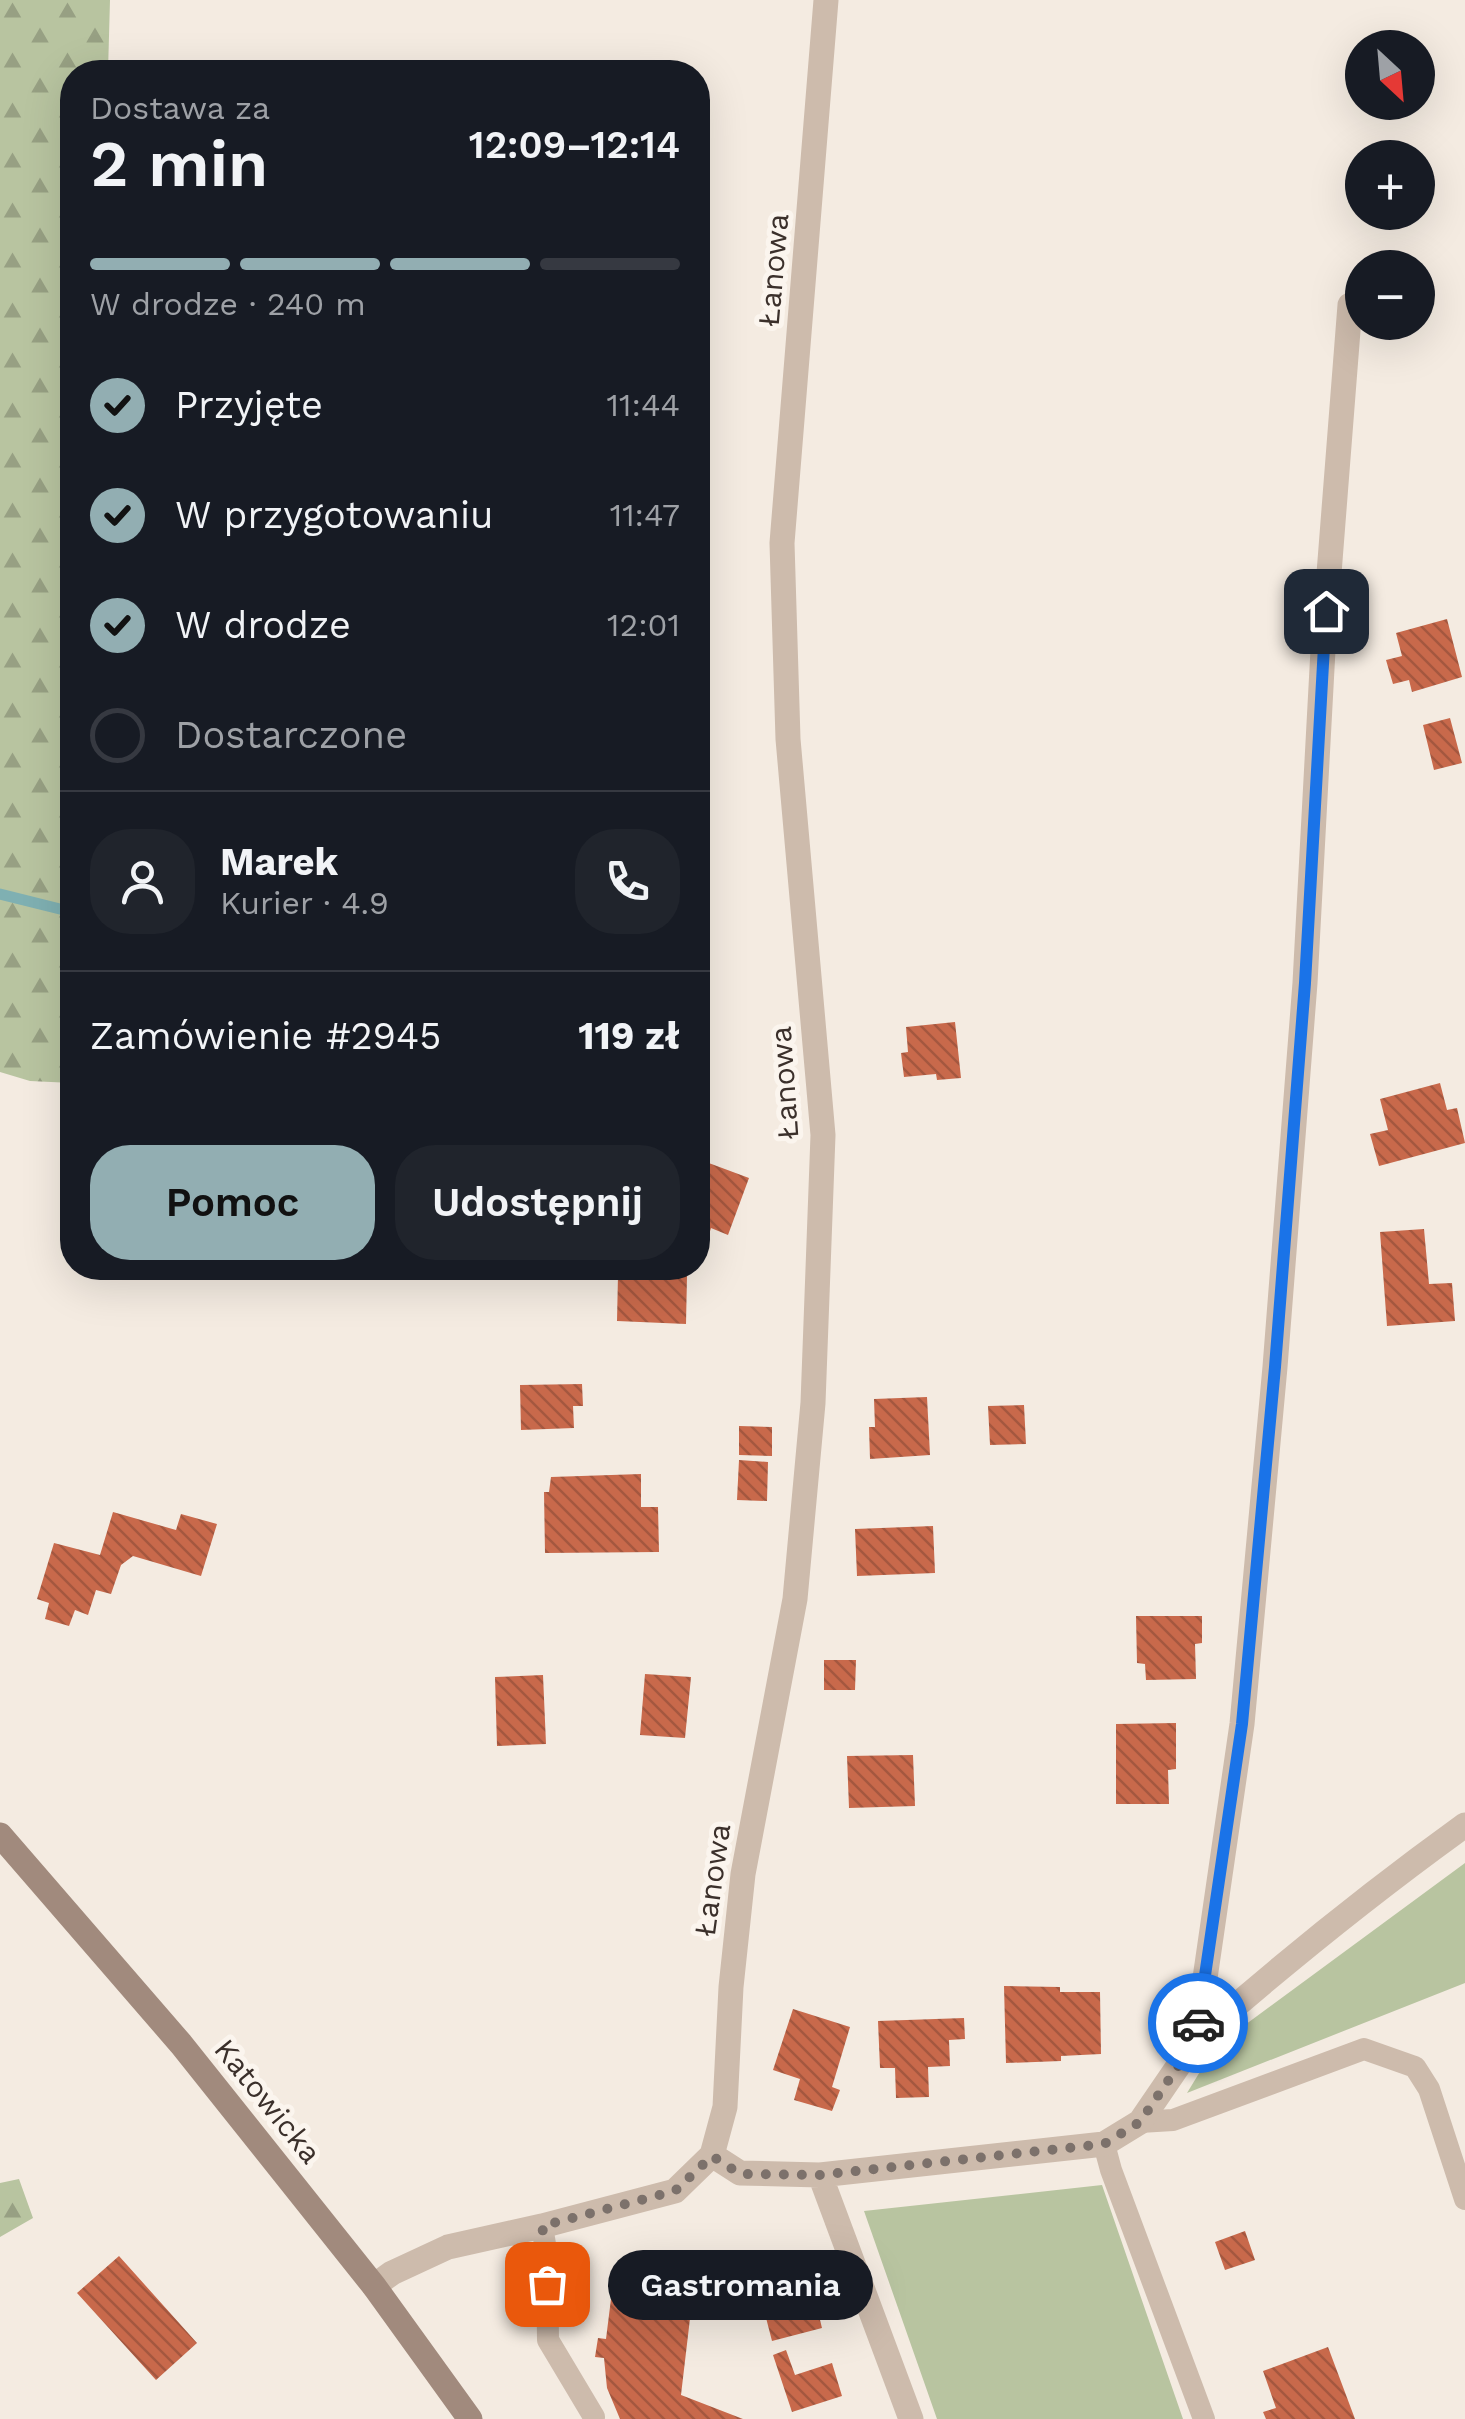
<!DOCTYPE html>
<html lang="pl">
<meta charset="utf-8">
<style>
body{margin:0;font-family:"Work Sans",sans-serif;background:#20242c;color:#f1f3f6;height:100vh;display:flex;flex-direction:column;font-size:38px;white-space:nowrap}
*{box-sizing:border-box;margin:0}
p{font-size:32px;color:#9ea1a6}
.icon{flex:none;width:55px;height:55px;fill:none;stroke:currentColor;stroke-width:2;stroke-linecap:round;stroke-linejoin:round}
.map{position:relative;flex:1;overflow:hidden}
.sheet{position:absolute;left:60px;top:60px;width:650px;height:1220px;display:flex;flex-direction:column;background:#171b24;border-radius:40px;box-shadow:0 10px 40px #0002}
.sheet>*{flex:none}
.needle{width:65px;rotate:154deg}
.fabs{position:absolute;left:1345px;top:30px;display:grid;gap:20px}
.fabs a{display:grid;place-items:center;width:90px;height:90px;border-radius:50%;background:#171b24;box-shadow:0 10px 40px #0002;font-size:50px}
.pin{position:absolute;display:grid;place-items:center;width:85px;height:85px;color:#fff;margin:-42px;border-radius:20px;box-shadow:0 5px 15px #0006}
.courier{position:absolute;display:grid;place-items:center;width:100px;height:100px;margin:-50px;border:8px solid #1a73e8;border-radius:50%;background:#fff;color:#222;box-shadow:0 2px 12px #0007}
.bubble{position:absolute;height:70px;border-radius:35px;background:#171b24;box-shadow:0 10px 40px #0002;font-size:32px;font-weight:600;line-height:70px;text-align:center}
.head em{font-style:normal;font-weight:600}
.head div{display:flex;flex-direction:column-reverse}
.head{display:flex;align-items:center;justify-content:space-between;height:170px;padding:0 30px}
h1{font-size:65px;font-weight:600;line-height:75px}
.bar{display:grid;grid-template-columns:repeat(4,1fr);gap:15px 10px;align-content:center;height:120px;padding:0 30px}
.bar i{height:12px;border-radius:8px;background:#363941}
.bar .current{background:#92aeb2}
.bar p{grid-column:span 4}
.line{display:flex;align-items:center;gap:25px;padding:0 30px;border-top:2px solid #363941}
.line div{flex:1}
.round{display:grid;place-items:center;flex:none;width:105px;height:105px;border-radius:40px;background:#20242c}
ol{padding:0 30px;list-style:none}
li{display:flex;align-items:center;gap:30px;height:110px}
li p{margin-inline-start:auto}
li .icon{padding:10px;border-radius:50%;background:#92aeb2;color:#111;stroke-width:4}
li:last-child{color:#9ea1a6}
li i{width:55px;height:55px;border:5px solid #363941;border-radius:50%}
.cta{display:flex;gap:20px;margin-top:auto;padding:20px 30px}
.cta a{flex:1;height:115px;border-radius:40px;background:#92aeb2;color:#111;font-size:40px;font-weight:600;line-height:115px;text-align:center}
.cta a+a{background:#20242c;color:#f1f3f6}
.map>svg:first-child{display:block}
</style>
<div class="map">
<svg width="1465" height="2419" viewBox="0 0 1465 2419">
<defs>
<pattern id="forest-firs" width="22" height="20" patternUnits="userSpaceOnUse" patternTransform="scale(2.5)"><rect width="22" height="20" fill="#b8c4a0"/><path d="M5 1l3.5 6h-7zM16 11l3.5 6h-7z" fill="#97a083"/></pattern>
<pattern id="building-back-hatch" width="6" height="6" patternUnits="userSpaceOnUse" patternTransform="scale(2.5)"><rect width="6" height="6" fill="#c8694b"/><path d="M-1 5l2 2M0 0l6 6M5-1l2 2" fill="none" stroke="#a4573f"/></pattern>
</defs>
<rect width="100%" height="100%" fill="#f4ebe1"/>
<path fill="#b8c4a0" d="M 1465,1863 L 1465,1983 L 1187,2093 L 1215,2047 Z
M 1102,2185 L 1183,2419 L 937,2419 L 864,2211 Z"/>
<path fill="url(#forest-firs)" d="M 0,0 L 110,0 L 108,72 L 72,72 L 72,1083 L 30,1081 L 0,1072 Z
M 19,2179 L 33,2218 L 0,2237 L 0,2183 Z"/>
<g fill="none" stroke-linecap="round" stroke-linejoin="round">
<path stroke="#7fb0b2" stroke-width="11" d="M 0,894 L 72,912"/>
</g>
<path fill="url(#building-back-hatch)" d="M 1447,619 L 1462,677 L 1412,692 L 1409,680 L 1393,684 L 1386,660 L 1402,656 L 1396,633 Z
M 1450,718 L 1462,763 L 1434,770 L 1423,725 Z
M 955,1022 L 961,1078 L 937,1080 L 936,1074 L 904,1077 L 901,1053 L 908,1052 L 906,1027 Z
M 1440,1083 L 1447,1110 L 1457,1108 L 1465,1143 L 1379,1166 L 1370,1134 L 1388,1130 L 1380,1099 Z
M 698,1159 L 749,1178 L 728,1235 L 711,1228 L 707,1241 L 698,1237 Z
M 1424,1229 L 1429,1284 L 1452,1283 L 1455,1321 L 1387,1326 L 1380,1232 Z
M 618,1275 L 687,1276 L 686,1324 L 617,1321 Z
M 582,1384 L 583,1406 L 573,1406 L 574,1428 L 521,1430 L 520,1385 Z
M 927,1397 L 930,1455 L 870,1459 L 869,1427 L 875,1427 L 874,1399 Z
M 1024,1405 L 1026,1444 L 990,1445 L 988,1406 Z
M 739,1426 L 772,1427 L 772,1456 L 739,1455 Z
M 739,1460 L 768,1462 L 767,1501 L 737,1500 Z
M 641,1474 L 641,1507 L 658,1507 L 659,1552 L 545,1553 L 544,1492 L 549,1492 L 551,1477 Z
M 113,1512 L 176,1530 L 181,1514 L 217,1524 L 201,1576 L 133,1556 L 121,1565 L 111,1594 L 96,1590 L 88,1615 L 75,1610 L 69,1626 L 45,1619 L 49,1603 L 37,1599 L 54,1543 L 100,1555 Z
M 933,1526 L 935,1573 L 857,1576 L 855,1529 Z
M 1136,1616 L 1202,1616 L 1202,1643 L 1195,1644 L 1196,1679 L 1146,1680 L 1145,1664 L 1137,1663 Z
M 824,1660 L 856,1660 L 855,1690 L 824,1690 Z
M 645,1674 L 691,1677 L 685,1738 L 640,1735 Z
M 543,1675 L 546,1744 L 497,1746 L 495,1677 Z
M 1176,1723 L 1176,1769 L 1168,1770 L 1169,1804 L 1116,1804 L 1116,1724 Z
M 913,1755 L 915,1806 L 849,1808 L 847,1756 Z
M 1004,1986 L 1060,1987 L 1060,1992 L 1100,1992 L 1101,2054 L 1061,2056 L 1061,2061 L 1006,2063 Z
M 793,2009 L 850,2027 L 832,2087 L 840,2090 L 832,2111 L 794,2100 L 800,2079 L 773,2070 Z
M 964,2018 L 965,2039 L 949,2040 L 950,2066 L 928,2067 L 929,2097 L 896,2098 L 895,2068 L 880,2068 L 878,2021 Z
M 1245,2231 L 1255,2260 L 1225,2270 L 1215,2242 Z
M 119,2256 L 197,2343 L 156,2380 L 77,2293 Z
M 806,2263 L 822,2328 L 772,2341 L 755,2275 Z
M 615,2267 L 695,2276 L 681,2395 L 743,2419 L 620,2419 L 607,2388 L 604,2358 L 595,2357 L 598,2338 L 606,2339 Z
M 1328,2347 L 1355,2419 L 1266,2419 L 1263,2412 L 1276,2408 L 1263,2371 Z
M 786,2350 L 795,2375 L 832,2363 L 842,2396 L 792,2412 L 773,2355 Z"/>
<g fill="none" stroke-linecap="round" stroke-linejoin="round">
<path stroke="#cdbbac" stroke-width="22" d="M 1140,2122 L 1173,2120 L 1364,2049 L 1415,2067 L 1429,2089 L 1465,2199
M 1104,2144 L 1111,2170 L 1204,2419
M 542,2226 L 547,2256 L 548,2340 L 594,2417"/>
<path stroke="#cdbbac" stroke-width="25" d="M 1196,2040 C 1283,1964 1372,1892 1465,1825
M 712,2155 L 740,2173 L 820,2175 L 1104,2144 L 1140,2122 L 1196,2040 L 1242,1724 L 1275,1367 L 1305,983 L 1323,650 L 1350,305
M 820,2175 L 911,2419
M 374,2286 L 392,2273 L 448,2247 L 542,2226 L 675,2191 L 712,2155 L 725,2107 L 731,1987 L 743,1874 L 795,1599 L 813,1403 L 823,1135 L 788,739 L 782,543 L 826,0"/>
<path stroke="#a18a7d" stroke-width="25" d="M 0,1835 L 181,2044 L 374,2286 L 470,2419"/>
</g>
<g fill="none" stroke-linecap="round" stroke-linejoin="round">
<path stroke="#7c716b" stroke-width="10" stroke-dasharray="0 18" d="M 547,2284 L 547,2256 L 542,2226 L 675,2191 L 712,2156 L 740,2174 L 820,2175 L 1104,2144 L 1140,2122 L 1196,2040 L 1198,2023"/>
<path stroke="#1a73e8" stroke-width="12" d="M 1198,2023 L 1242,1724 L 1275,1367 L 1305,983 L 1326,611"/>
</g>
<g text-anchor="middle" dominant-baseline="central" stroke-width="10" stroke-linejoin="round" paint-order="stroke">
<g font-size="30" fill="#3b302b" stroke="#fbf5ee">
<text transform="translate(773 270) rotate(-85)">Łanowa</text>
<text transform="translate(784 1083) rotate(-94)">Łanowa</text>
<text transform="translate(712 1880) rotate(-82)">Łanowa</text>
<text transform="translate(268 2101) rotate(51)">Katowicka</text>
</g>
</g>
</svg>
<div class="fabs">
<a><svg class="needle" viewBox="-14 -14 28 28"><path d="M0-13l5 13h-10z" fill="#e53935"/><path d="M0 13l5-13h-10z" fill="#9ea1a6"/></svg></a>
<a>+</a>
<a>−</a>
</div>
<div class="pin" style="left:547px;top:2284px;background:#ea580c"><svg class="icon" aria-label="bag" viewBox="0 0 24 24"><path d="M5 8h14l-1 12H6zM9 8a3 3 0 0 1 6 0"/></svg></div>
<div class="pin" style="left:1326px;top:611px;background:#1f2937"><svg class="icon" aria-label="home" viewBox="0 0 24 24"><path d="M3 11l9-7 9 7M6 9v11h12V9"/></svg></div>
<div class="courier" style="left:1198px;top:2023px"><svg class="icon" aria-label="car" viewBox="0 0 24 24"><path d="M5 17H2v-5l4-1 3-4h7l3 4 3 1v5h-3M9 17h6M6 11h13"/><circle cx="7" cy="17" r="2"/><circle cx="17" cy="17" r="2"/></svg></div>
<div class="bubble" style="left:608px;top:2250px;width:265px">Gastromania</div>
<section class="sheet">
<div class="head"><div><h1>2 min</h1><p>Dostawa za</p></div><em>12:09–12:14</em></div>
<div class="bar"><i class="current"></i><i class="current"></i><i class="current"></i><i></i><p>W drodze · 240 m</p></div>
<ol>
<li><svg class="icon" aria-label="check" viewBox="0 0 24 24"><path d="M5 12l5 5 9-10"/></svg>Przyjęte<p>11:44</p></li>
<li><svg class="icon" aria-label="check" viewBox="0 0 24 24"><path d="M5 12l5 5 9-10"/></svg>W przygotowaniu<p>11:47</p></li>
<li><svg class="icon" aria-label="check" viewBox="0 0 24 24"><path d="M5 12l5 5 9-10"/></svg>W drodze<p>12:01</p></li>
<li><i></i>Dostarczone</li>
</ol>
<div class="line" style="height:180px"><a class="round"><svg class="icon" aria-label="person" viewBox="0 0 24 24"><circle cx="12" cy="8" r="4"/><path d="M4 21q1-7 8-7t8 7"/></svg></a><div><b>Marek</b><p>Kurier · 4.9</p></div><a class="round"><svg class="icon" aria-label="phone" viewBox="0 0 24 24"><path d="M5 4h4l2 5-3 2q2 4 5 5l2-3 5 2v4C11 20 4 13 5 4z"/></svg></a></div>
<div class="line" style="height:130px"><div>Zamówienie #2945</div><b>119 zł</b></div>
<div class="cta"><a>Pomoc</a><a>Udostępnij</a></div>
</section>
</div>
